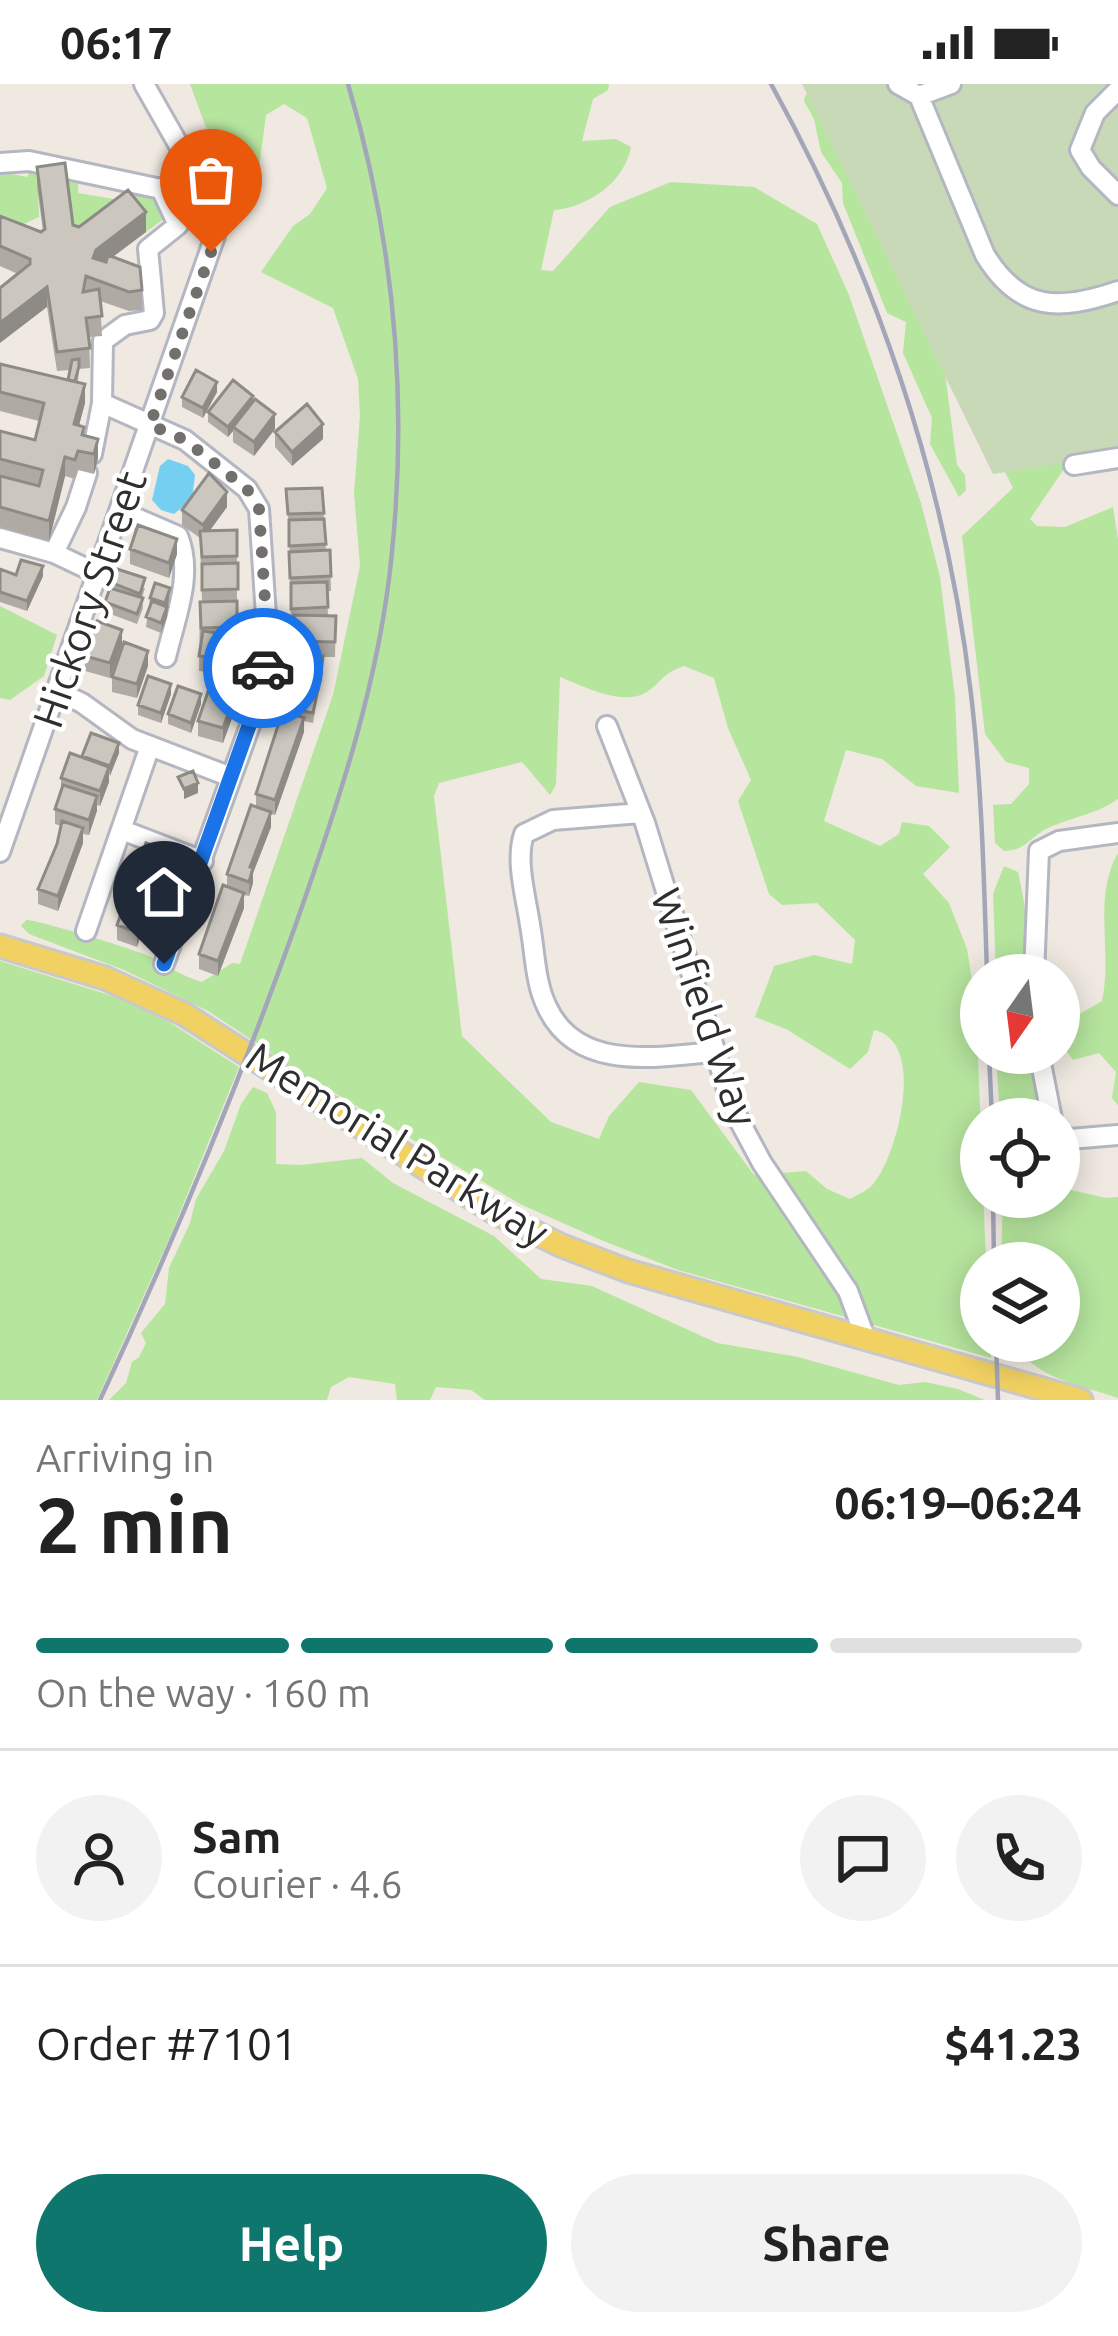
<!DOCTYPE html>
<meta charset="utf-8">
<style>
body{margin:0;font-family:Ubuntu,sans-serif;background:#f2f2f2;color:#222;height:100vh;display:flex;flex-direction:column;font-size:45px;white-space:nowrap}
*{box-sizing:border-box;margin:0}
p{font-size:39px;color:#767676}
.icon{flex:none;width:66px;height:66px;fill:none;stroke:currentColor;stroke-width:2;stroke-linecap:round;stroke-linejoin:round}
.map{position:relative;height:1316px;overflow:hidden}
.details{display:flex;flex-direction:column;background:#fff;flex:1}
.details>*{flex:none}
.needle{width:78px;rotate:194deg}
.controls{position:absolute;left:960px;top:870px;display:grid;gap:24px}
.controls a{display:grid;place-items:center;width:120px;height:120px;border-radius:50%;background:#fff;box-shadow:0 6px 30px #0003;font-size:60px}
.pin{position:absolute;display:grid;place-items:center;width:102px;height:102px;color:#fff;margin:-123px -51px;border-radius:50% 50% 50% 0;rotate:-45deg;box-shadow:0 0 12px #0007}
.pin .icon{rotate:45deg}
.courier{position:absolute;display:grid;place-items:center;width:120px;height:120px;margin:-60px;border:9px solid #1a73e8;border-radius:50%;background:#fff;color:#222;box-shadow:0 3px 15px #0007}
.headline em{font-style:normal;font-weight:600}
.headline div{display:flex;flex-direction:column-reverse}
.headline{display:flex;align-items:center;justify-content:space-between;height:204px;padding:0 36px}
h1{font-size:78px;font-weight:600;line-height:90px}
.bar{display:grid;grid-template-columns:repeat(4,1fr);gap:18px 12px;align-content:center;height:144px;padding:0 36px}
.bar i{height:15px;border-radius:9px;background:#e0e0e0}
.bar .active{background:#0f766e}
.bar p{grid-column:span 4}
.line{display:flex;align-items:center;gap:30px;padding:0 36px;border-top:3px solid #e0e0e0}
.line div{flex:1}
.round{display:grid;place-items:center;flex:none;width:126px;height:126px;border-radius:63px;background:#f2f2f2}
.cta{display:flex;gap:24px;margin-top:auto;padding:24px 36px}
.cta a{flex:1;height:138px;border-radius:72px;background:#0f766e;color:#fff;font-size:48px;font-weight:600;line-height:138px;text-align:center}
.cta a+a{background:#f2f2f2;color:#222}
.status{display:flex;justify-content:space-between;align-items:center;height:84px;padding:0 60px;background:#fff;direction:ltr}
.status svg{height:33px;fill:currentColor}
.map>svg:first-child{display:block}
</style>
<div class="status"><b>06:17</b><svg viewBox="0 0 49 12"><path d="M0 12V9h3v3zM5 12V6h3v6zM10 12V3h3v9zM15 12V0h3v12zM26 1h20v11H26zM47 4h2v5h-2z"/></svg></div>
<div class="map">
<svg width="1118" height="1316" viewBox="0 0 1118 1316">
<rect width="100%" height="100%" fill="#efe9e1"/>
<path fill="#b6e59e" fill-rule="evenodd" d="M 190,0 L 609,0 L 608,6 L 593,15 L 582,57 L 616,55 L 631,63 C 624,99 588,123 554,126 L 541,186 L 553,187 L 610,123 L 671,98 L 754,103 L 817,140 L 849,211 L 921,419 L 940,493 L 955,613 L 959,709 L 916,702 L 882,675 L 846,666 L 824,737 L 880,762 L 899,750 L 902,738 L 929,742 L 950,763 L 923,790 L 949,819 L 967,865 L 976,921 L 986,1179 L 981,1179 L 981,1257 L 990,1257 L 991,1274 L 678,1186 L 601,1156 L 520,1120 L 303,990 L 208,927 L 124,886 L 29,850 L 21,842 L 26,836 C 39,836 136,866 149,872 C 168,882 181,892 202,898 L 232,879 L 240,880 L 333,611 L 360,482 L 354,409 L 360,332 L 358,295 L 333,224 L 261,188 L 293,142 L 310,130 L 327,104 L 307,34 L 284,20 L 266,31 L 258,91 L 232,90 L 205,41 ZM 684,582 L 714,594 L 728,644 L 751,696 L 738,717 L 769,810 L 782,821 L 817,819 L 855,856 L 852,880 L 814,871 L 774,882 L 755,933 L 786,945 L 850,985 L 868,968 L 874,946 C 927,957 898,1069 874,1099 C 869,1106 857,1111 850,1115 L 827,1105 L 806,1087 L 754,1091 L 691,1006 L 639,998 L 609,1032 L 599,1055 L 551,1038 L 462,952 L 434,712 L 439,699 L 522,678 L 550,711 L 556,701 L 560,593 C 582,602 622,622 645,609 C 662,599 659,591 684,582 Z
M 820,0 L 944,281 L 957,381 L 965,391 L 966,406 L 959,413 L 930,360 L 932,334 L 903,269 L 906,238 L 887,229 L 843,119 L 842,99 L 821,68 L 814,35 L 804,17 L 805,12 Z
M 29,82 L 79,91 L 78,109 L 120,116 L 124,106 L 149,110 L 165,134 L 146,148 L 79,163 L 38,102 L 39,133 L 0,151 L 0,88 L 28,93 Z
M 989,371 L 1068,379 L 1030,435 L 1037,442 L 1065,443 L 1113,423 L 1118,455 L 1118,715 C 1095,731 1071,733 1046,745 C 1027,755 1029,765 1004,767 L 995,759 L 993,721 L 1011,720 L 1029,700 L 1029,684 L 1006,678 L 985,650 L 962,452 L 1013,404 L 1005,388 Z
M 0,522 L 57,551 L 44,592 L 10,616 L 0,614 Z
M 1118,769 L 1118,1021 L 1112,1014 L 1116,988 L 1099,969 L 1073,976 L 1059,956 L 1064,939 L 1102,917 C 1113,866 1092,815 1118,769 Z
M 1004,782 L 1018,788 C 1026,824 1031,855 1025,891 L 996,891 L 993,810 Z
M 0,877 L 119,914 L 169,938 L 239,983 L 170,1153 L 97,1316 L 0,1316 Z
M 996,969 L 1028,969 L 1043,1035 L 1000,1035 Z
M 253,1003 L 267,1009 L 276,1028 L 276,1080 L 301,1081 L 362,1074 L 393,1099 L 494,1152 L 541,1195 L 592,1202 L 717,1259 L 798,1273 L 899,1301 L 925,1298 L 958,1305 L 985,1316 L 485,1316 L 471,1306 L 436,1303 L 430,1316 L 397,1316 L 395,1300 L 349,1293 L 331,1303 L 327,1316 L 109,1316 L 126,1299 L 132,1278 L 139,1273 L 146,1259 L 141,1249 L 165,1220 L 169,1184 L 190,1139 L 196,1115 L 224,1067 L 241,1020 Z
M 1059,1078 L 1071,1106 L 1106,1114 L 1118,1113 L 1118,1314 C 1085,1302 1029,1294 1016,1257 L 1059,1257 L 1059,1179 L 1001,1179 L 1003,1113 L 1059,1113 Z"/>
<path fill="#c8d9b8" d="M 802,0 L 1118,0 L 1118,371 L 993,390 Z"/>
<path fill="#75cff0" d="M 168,375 L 188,382 L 195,391 L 192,415 L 174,430 L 161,426 L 152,416 L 160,382 Z"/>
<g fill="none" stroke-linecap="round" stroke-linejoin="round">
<g stroke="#b4b7c1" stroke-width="24">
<path id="minor" d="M 898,0 L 919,12 L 951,0
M 1118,6 L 1095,29 L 1080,66 L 1091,84 L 1118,111
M 919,12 L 985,171 C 1020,228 1059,227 1118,207
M 0,79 L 29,77 L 161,105
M 92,370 L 102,319
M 1074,381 L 1118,374
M 87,389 L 76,423 L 54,469 L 98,490
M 120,427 L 178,452 C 194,491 175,534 166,573
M 0,454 L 54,469
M 57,607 L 82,619 L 132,655 L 231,693
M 607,642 L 645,739 L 733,1025 L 762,1079 L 848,1207 L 865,1253
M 641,729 L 553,736 L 524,750 C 515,777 526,813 530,841 C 535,868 535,899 547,923 C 577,988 656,973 713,968
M 122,746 L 203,777
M 0,768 L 215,152 L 211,118 L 144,0
M 86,847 L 150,662
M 164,880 L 257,622 L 267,547 L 259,425 L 247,405 L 185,356 L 102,319 L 103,257 L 125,241 L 150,236 L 154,229 L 148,165 L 178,141 L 161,105 L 194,88
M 1034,891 L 1039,767 L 1059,757 L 1118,749
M 1039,969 L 1052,1035
M 1059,1049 L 1070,1055 L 1118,1051"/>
</g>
<g stroke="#c9c9c9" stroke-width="27">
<path id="major" d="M 0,862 L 105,894 L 184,930 L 494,1128 L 560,1161 L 628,1187 L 1081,1316"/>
</g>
<use href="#minor" stroke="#fff" stroke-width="18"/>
<use href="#major" stroke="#f2d163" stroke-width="21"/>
<path stroke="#a3a6b8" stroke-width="4.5" d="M 771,0 C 875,188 946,396 971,610 C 982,703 984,797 987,891
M 989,969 L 992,1035
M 993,1113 L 994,1179
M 996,1257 L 998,1316
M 100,1316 C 173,1159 239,1000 297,837 C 339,717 380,595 392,468 C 408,310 393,152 348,0"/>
</g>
<path fill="#afaba4" d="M 37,83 L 73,141 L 79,143 L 146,148 L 113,173 L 142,206 L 142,226 L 129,227 L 100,217 L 102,252 L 89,253 L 90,284 L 79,285 L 78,298 L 85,319 L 79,341 L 98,374 L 94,390 L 78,386 L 75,395 L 65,392 L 49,457 L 0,443 L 0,347 L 35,356 L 39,337 L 0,327 L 0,280 L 68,296 L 70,286 L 57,287 L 47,223 L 18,190 L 0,182 L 0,132 L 41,148 L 43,147 L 37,103 Z
M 217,308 L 203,334 L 182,323 L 182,313 Z
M 253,317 L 275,345 L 254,372 L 233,358 L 233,347 L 228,353 L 208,338 L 208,328 Z
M 275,348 L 323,355 L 292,382 L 275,363 Z
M 322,404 L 326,466 L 330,466 L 331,507 L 327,507 L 328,532 L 336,532 L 335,573 L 323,573 L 320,607 L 318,606 L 313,639 L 304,637 L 304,648 L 275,731 L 271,730 L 271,743 L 253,789 L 253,799 L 249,812 L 244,811 L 244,824 L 218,892 L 199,885 L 199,870 L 227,803 L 227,790 L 256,723 L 256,710 L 283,626 L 288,599 L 290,600 L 294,539 L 291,540 L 289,445 L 286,405 Z
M 227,423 L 209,447 L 237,446 L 237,551 L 239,566 L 235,591 L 199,587 L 200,518 L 202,518 L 200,454 L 182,441 L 182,426 Z
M 130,465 L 177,470 L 169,494 L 130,480 Z
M 0,485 L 16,491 L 43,492 L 27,527 L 0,518 Z
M 112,499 L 145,504 L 142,514 L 143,524 L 137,540 L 105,528 L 105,518 L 112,505 Z
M 150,514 L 170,514 L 167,523 L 167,533 L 161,549 L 146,543 Z
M 122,560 L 110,594 L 85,587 L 85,572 Z
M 148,582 L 137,614 L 112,608 L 112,593 Z
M 171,610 L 161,639 L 138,631 L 138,621 Z
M 201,620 L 191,649 L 168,640 L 168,630 Z
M 235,626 L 223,659 L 198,652 L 198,637 Z
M 119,669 L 109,692 L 109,698 L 100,722 L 97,721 L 89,751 L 83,750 L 83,759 L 58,827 L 38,820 L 38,805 L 57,760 L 61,742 L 55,740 L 55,725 L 61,708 L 61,694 L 82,674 Z
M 164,780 L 137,863 L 117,856 L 117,841 Z"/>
<path fill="#8e8b86" d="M 146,128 L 146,148 L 96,185 L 93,174 L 96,166 Z
M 47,203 L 47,223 L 0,259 L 0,239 Z
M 217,298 L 217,308 L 203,334 L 203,324 Z
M 85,300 L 85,319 L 74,360 L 74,340 Z
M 253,312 L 253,322 L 233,343 L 233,347 L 228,353 L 228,343 Z
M 275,330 L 275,345 L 254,372 L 254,358 Z
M 323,340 L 323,355 L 292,382 L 292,368 Z
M 98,355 L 98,374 L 94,390 L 94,370 Z
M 65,373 L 65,392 L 49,457 L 49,437 Z
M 227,408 L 227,423 L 203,456 L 203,441 Z
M 177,455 L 177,470 L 169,494 L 169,479 Z
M 43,482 L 43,492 L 27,527 L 27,517 Z
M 170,504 L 167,533 L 161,549 L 165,519 Z
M 122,546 L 122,560 L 110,594 L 110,579 Z
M 148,567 L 148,582 L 137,614 L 137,600 Z
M 171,600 L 171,610 L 161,639 L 161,629 Z
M 201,610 L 201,620 L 191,649 L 191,639 Z
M 235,611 L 235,626 L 223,659 L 223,644 Z
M 304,634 L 304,648 L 275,731 L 275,716 Z
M 119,659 L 119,669 L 110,692 L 110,682 Z
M 109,683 L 109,698 L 100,722 L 100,707 Z
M 198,699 L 198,709 L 184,715 L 184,705 Z
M 97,712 L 97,727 L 89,751 L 89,736 Z
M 271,728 L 271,743 L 253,789 L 253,799 L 249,812 L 250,783 Z
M 83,744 L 83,759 L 58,827 L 58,812 Z
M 164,765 L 164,780 L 137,863 L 137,848 Z
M 244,809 L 244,824 L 218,892 L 218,877 Z"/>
<path fill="#cbc7bf" stroke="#8e8b86" stroke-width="3" d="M 65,79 L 73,141 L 79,143 L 128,106 L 146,128 L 96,166 L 93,174 L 106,178 L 108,171 L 140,183 L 142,206 L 129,208 L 86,192 L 83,208 L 99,205 L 102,232 L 86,234 L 90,264 L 57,268 L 47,203 L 0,239 L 0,204 L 30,180 L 30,175 L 0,162 L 0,132 L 41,148 L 45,145 L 37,83 Z
M 79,275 L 79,282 L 75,297 L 68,296 L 72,276 Z
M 0,280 L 85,300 L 74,340 L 84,343 L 82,351 L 98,355 L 94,370 L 78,367 L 75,376 L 65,373 L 49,437 L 0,423 L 0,392 L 39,402 L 43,386 L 0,375 L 0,347 L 35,356 L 44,319 L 0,308 Z
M 196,286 L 217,298 L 203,324 L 182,313 Z
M 233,296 L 253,312 L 228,343 L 208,328 Z
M 255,315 L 275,330 L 254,358 L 233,343 Z
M 307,320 L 323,340 L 292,368 L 275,348 Z
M 209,389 L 227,408 L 203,441 L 182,426 Z
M 322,404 L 324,429 L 288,430 L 286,405 Z
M 324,435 L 326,460 L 289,462 L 289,436 Z
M 138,441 L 177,455 L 169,479 L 130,465 Z
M 237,446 L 237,472 L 202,473 L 200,447 Z
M 330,466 L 331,492 L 290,494 L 289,468 Z
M 21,476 L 43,482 L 27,517 L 0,508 L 0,485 L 16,491 Z
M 238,479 L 238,505 L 202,506 L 202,480 Z
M 117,485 L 145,494 L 140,510 L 112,499 Z
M 327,498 L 328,523 L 291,525 L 291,499 Z
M 155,499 L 170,504 L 165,519 L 150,514 Z
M 110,504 L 143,514 L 137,530 L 105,518 Z
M 152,517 L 167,523 L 161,539 L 146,533 Z
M 237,517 L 237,543 L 201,544 L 200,518 Z
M 294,531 L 336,532 L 335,558 L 293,557 Z
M 97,537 L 122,546 L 110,579 L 85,572 Z
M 203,547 L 239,552 L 235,577 L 199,572 Z
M 124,558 L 148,567 L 137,600 L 112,593 Z
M 293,568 L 323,572 L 320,597 L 290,593 Z
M 148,592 L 171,600 L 161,629 L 138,621 Z
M 288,599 L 318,605 L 313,629 L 283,623 Z
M 178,602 L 201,610 L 191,639 L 168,630 Z
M 210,602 L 235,611 L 223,644 L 198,637 Z
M 283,626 L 304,634 L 275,716 L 256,710 Z
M 91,649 L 119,659 L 110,682 L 82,672 Z
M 70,669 L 109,683 L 100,707 L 61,694 Z
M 193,687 L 198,699 L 184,705 L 178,693 Z
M 63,701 L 97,712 L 89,736 L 55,725 Z
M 251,721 L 271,728 L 250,783 L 253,784 L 249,798 L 227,790 Z
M 62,737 L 83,744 L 58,812 L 38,805 L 57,760 Z
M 146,759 L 164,765 L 137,848 L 117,841 Z
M 223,801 L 244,809 L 218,877 L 199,870 Z"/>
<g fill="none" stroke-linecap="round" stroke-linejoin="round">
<path stroke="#726f6d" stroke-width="12" stroke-dasharray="0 21.6" d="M 211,168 L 150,341 L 185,356 L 247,405 L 259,425 L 267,547 L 263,584"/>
<path stroke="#1a73e8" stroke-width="15" d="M 164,880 L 256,622 L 263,584"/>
</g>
<g text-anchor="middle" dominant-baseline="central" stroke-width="9" stroke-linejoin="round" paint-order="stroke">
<g font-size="42" fill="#2e2e2e" stroke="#fff">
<text transform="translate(89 515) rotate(-71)">Hickory Street</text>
<text transform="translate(705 923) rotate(71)">Winfield Way</text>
<text transform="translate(398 1060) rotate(32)">Memorial Parkway</text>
</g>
</g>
</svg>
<div class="controls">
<a><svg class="needle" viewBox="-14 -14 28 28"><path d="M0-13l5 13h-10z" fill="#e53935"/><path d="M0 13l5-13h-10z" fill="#767676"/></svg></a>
<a><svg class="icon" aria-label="locate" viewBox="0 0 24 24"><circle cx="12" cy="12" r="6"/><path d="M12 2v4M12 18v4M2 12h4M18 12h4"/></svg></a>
<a><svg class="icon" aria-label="layers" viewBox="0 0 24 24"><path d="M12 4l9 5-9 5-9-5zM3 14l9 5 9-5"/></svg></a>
</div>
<div class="pin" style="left:211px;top:168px;background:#ea580c"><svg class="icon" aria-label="bag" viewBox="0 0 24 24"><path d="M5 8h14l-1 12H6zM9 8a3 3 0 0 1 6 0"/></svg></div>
<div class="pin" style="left:164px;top:880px;background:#1f2937"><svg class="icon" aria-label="home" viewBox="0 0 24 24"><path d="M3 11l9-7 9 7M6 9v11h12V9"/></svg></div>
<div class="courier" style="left:263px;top:584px"><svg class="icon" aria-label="car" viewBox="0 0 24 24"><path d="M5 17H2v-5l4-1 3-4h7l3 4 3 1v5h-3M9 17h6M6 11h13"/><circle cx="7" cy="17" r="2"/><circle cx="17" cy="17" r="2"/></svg></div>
</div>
<section class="details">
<div class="headline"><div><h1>2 min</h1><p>Arriving in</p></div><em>06:19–06:24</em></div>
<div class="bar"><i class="active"></i><i class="active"></i><i class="active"></i><i></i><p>On the way · 160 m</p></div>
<div class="line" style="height:216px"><a class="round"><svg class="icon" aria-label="person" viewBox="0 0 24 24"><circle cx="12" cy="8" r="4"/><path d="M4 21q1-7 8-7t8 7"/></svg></a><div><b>Sam</b><p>Courier · 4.6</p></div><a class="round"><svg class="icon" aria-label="chat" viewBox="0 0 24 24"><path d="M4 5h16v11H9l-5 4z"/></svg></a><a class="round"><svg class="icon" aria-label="phone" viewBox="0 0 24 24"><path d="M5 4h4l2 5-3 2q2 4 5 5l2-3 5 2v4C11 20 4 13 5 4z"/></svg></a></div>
<div class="line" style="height:156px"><div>Order #7101</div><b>$41.23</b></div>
<div class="cta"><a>Help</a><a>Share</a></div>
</section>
